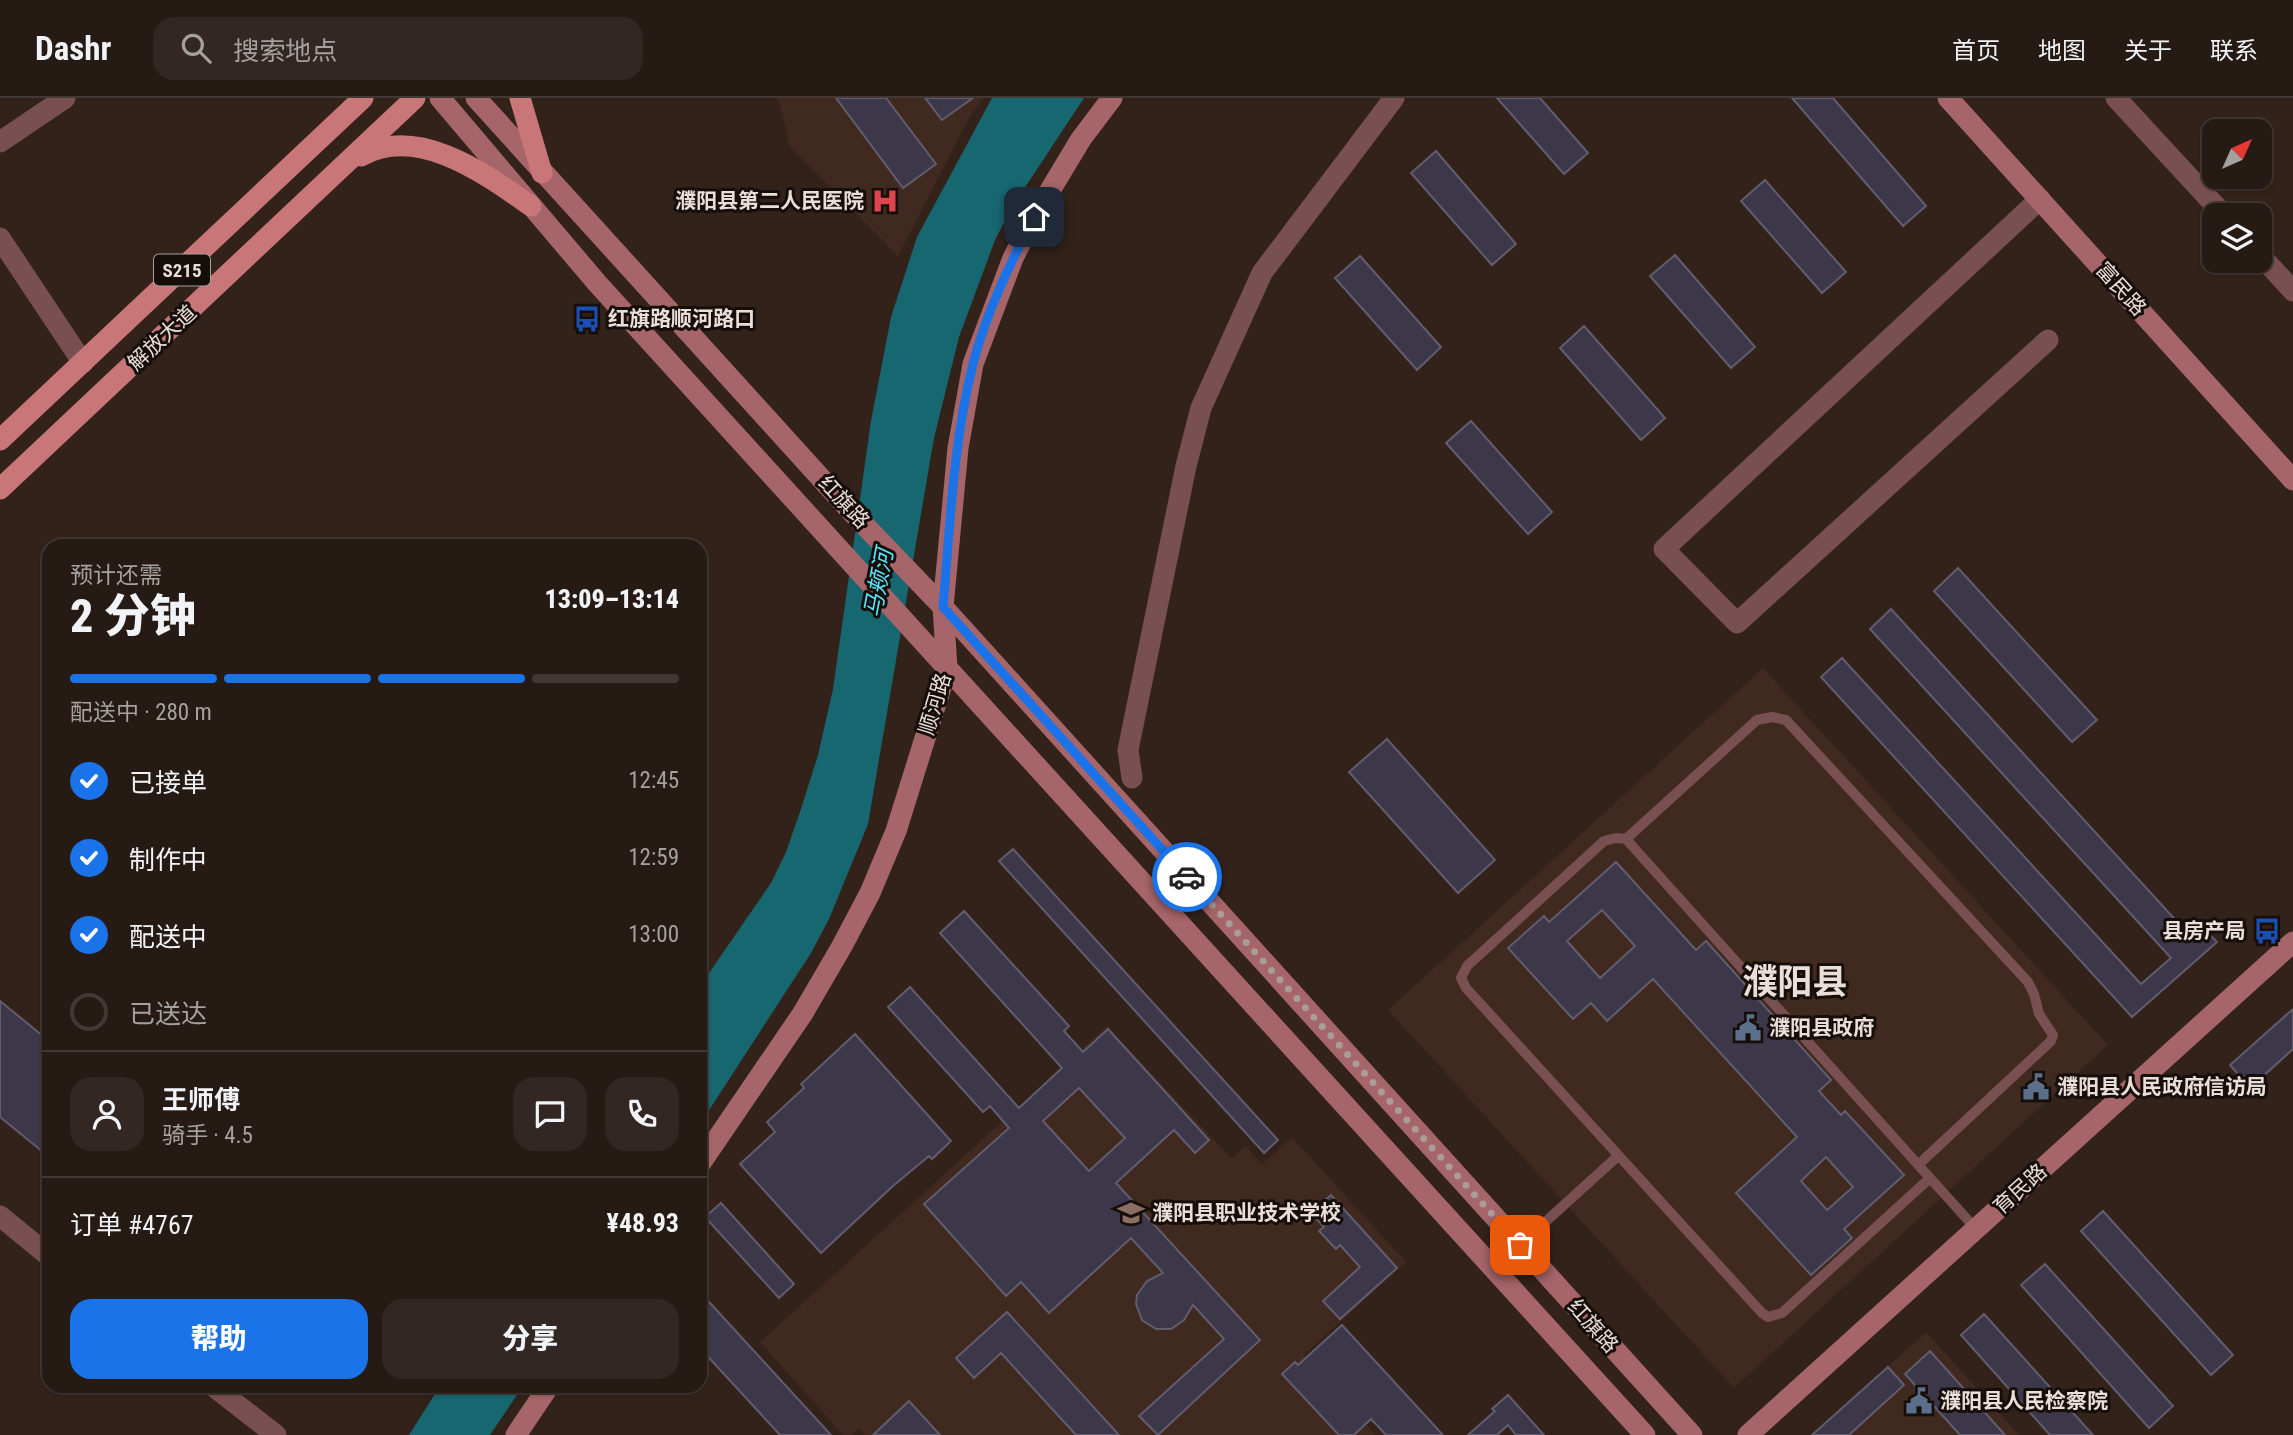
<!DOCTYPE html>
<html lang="zh">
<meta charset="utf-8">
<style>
body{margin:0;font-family:"Roboto Condensed","Noto Sans SC",sans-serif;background:#322722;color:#f1f3f6;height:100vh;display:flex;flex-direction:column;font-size:26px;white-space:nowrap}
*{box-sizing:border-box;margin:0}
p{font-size:23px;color:#a4a1a0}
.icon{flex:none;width:38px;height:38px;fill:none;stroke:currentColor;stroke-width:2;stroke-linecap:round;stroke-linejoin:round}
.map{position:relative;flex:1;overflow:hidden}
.sheet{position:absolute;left:42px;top:441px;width:665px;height:854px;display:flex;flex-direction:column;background:#261a14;border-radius:21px;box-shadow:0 2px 5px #0004,0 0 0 2px #423834}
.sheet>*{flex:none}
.needle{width:46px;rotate:45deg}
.fabs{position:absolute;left:2202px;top:21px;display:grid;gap:14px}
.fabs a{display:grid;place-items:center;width:70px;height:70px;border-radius:14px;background:#261a14;box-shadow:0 2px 5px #0004,0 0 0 2px #423834;font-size:35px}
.pin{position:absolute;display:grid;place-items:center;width:60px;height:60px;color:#fff;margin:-30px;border-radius:14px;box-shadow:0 4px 10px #0006}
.courier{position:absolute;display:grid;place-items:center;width:70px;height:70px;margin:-35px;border:5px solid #1a73e8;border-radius:50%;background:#fff;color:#222;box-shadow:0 2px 9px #0007}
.head em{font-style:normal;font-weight:800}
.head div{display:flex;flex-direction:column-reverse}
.head{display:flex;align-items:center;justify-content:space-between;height:119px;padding:0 28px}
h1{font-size:46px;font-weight:800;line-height:52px}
.bar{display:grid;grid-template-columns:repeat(4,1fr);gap:10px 7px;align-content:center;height:84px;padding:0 28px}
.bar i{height:9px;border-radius:5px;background:#423834}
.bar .selected{background:#1a73e8}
.bar p{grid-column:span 4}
.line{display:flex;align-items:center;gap:18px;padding:0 28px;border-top:2px solid #423834}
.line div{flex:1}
.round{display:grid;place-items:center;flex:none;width:74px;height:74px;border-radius:21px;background:#322722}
ol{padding:0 28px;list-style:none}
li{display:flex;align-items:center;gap:21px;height:77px}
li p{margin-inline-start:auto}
li .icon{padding:7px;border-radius:50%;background:#1a73e8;color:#fff;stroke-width:4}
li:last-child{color:#a4a1a0}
li i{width:38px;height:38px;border:4px solid #423834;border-radius:50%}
.button{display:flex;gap:14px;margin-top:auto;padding:14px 28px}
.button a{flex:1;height:80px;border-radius:21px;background:#1a73e8;color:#fff;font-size:28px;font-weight:800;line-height:80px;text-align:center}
.button a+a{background:#322722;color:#f1f3f6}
header{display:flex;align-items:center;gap:42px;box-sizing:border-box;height:98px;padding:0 35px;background:#261a14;border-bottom:2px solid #423834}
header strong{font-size:33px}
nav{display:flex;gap:38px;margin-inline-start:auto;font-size:24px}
.search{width:490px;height:63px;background:#322722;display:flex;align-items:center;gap:18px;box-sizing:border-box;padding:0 24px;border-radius:21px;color:#a4a1a0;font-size:26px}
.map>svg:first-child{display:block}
</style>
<header>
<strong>Dashr</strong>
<div class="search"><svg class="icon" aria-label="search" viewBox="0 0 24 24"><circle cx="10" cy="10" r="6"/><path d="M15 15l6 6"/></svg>搜索地点</div>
<nav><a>首页</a><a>地图</a><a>关于</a><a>联系</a></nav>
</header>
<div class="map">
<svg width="2293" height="1337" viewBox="0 0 2293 1337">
<rect width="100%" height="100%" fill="#33221a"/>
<path fill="#40291e" d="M 778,0 L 983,0 L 968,22 L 898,158 L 790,49 Z
M 1763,570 L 2108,947 L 1734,1290 L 1388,912 Z
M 1107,928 L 1231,1060 L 1246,1048 L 1262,1066 L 1292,1039 L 1406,1164 L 1304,1257 L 1376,1337 L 865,1337 L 859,1331 L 852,1337 L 843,1337 L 760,1244 Z
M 1926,1234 L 2019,1337 L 1812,1337 Z"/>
<path fill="#176771" d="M 992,0 L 1084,0 L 1012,109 L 995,142 L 959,239 L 934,340 L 868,726 L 829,821 L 811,855 L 700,1026 L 700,888 L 771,785 L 786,754 L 801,711 L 818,657 L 833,591 L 871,323 L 891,219 L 917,139 Z
M 440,1288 L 523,1288 L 490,1337 L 409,1337 Z"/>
<path fill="#3d3849" stroke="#625c6f" stroke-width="2" fill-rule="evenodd" d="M 836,0 L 886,0 L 936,66 L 903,90 Z
M 925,0 L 973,0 L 942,22 Z
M 1497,0 L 1540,0 L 1588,55 L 1564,76 Z
M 1792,0 L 1833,0 L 1926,108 L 1903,128 Z
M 1436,53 L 1516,146 L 1492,167 L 1411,75 Z
M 1765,82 L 1846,174 L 1822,195 L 1741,103 Z
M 1675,157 L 1755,249 L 1731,270 L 1650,178 Z
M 1360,158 L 1441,249 L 1417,272 L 1335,180 Z
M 1584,228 L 1665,320 L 1641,342 L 1560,250 Z
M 1471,323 L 1552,414 L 1528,436 L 1446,345 Z
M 1958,470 L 2097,622 L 2072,644 L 1934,493 Z
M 1891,511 L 2192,840 L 2203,830 L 2217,844 L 2132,919 L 1821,579 L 1842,560 L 2141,886 L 2171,860 L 1870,531 Z
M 1387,641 L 1495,762 L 1458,795 L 1349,674 Z
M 1013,751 L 1278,1042 L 1264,1055 L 999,763 Z
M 1616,764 L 1696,852 L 1706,843 L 1831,982 L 1819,993 L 1841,1017 L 1845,1013 L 1904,1077 L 1844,1131 L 1852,1140 L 1811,1177 L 1736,1095 L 1797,1039 L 1653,881 L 1607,923 L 1591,905 L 1573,921 L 1508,850 L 1544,818 L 1549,824 ZM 1602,812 L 1635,848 L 1600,880 L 1567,843 ZM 1826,1059 L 1853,1089 L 1827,1112 L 1801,1083 Z
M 964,813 L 1069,928 L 1064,933 L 1083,954 L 1108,931 L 1209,1042 L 1195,1055 L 1174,1032 L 1116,1085 L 1260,1242 L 1158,1337 L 1139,1318 L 1224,1241 L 1193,1207 L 1184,1222 L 1171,1231 L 1156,1231 L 1142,1222 L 1136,1206 L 1137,1197 L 1147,1183 L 1163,1175 L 1131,1140 L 1049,1215 L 1021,1184 L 1006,1198 L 924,1106 L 1009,1030 L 990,1008 L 983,1014 L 888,909 L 910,889 L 1019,1010 L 1062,970 L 940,835 ZM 1079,990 L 1125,1040 L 1089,1073 L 1043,1023 Z
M 0,903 L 49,943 L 49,1059 L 0,1019 Z
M 2293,911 L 2293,951 L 2250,990 L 2230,967 Z
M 855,936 L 951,1043 L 932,1061 L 929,1058 L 893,1088 L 821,1155 L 740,1066 L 775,1034 L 767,1024 L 804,990 L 801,986 Z
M 1331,1097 L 1397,1170 L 1340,1221 L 1323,1203 L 1360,1169 L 1340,1147 L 1336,1151 L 1319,1133 L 1324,1129 L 1311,1115 Z
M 721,1105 L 794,1186 L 779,1200 L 705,1119 Z
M 2103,1113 L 2233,1257 L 2211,1277 L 2081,1133 Z
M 2045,1166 L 2173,1308 L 2149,1330 L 2021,1187 Z
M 700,1194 L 831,1337 L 780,1337 L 700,1250 Z
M 1007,1214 L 1119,1337 L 1076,1337 L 1001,1255 L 974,1280 L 956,1260 Z
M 1984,1216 L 2093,1337 L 2050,1337 L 1961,1237 Z
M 1342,1227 L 1443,1337 L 1386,1337 L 1371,1321 L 1354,1337 L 1339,1337 L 1282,1276 L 1295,1264 L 1298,1267 Z
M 1930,1253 L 2005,1337 L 1960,1337 L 1905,1276 Z
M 1888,1269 L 1904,1287 L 1849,1337 L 1812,1337 Z
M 1508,1297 L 1544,1337 L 1516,1337 L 1508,1327 L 1497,1337 L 1468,1337 L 1495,1313 L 1492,1311 Z
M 909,1303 L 940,1337 L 873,1337 Z"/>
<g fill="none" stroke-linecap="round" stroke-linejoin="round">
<path stroke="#795051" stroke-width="10" d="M 1626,741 L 1757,622 L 1772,619 L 1786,622 L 2028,884 L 2034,896 L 2039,916 L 2053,937 L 2051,943 L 1918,1067
M 1930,1080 L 1782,1215 L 1768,1219 L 1762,1215 L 1466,890 L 1461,880 L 1467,868 L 1604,743 L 1616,740 L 1626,741 L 1930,1080 L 1976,1131
M 1520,1147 L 1618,1058"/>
<path stroke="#795051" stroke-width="21" d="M 2116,0 L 2224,117
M 0,44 L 65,0
M 2040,101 L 1664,451 L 1737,525 L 2048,242
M 0,140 L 83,265
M 2259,156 L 2293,193
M 1132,680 L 1128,652 L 1186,368 L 1201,310 L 1262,175 L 1394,0
M 0,1118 L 49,1158
M 213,1288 L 276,1337"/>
<path stroke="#a66568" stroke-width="21" d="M 440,0 L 597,185 L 1645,1337
M 476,0 L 848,410 L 943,509 L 1692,1337
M 1948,0 L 2293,382
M 700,1066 L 803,915 L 842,848 L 870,795 L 896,733 L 947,570 L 943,509 L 958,350 L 973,266 L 1013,160 L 1034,119 L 1081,41 L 1112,0
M 516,1337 L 549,1288
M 1748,1337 L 2293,844"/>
<path stroke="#c97679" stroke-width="21" d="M 520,0 L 542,75
M 361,58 C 418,26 485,76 531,108
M 0,342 L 363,0
M 0,391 L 415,0"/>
</g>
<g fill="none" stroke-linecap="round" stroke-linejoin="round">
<path stroke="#aa9c96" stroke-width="7" stroke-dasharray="0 12.6" d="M 1187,779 L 1520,1147"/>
<path stroke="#1a73e8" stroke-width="9" d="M 1034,119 C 1010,166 986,215 973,266 C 953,345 950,429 943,509 L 1187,779"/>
</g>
<defs>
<g id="hospital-bare" transform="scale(2.1)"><path d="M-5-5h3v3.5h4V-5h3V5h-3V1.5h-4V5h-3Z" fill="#e0444e" stroke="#150e0a" stroke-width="2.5" paint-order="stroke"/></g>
<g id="bus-bare" transform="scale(2.1)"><path d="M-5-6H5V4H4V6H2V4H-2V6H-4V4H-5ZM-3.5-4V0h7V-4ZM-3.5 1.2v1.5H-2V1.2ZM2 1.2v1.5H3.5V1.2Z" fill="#1a4fb4" stroke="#150e0a" stroke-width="2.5" paint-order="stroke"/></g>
<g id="civic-bare" transform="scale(2.1)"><path d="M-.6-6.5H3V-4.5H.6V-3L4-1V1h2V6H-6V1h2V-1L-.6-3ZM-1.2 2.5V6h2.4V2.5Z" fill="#5c6f8a" stroke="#150e0a" stroke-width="2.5" paint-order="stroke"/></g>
<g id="school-bare" transform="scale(2.1)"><path d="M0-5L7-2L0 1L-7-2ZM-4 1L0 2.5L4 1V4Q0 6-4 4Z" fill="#8d6e63" stroke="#150e0a" stroke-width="2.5" paint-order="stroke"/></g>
</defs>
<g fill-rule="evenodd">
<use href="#hospital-bare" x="885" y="103"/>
<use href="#bus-bare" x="587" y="221"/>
<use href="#bus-bare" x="2267" y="833"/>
<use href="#civic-bare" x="1748" y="930"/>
<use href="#civic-bare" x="2036" y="989"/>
<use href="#school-bare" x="1131" y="1115"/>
<use href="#civic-bare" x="1919" y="1303"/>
</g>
<g text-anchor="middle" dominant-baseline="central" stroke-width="6" stroke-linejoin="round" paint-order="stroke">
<rect fill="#150e0a" stroke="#aaa09b" stroke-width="2" x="154" y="156.5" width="56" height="31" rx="5"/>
<g font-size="19" font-weight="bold" fill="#eaded9">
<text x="182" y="172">S215</text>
</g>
<g font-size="21" font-weight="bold" fill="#eaded9" stroke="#150e0a" text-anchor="start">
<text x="864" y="103" text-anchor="end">濮阳县第二人民医院</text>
<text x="608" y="221">红旗路顺河路口</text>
<text x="2246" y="833" text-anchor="end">县房产局</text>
<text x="1769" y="930">濮阳县政府</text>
<text x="2057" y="989">濮阳县人民政府信访局</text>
<text x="1152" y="1115">濮阳县职业技术学校</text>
<text x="1940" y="1303">濮阳县人民检察院</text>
</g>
<g font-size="21" fill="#eaded9" stroke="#150e0a">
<text transform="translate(2121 191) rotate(48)">富民路</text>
<text transform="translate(162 240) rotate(-43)">解放大道</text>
<text transform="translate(844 404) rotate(47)">红旗路</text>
<text transform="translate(935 606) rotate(-73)">顺河路</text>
<text transform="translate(2020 1091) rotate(-42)">育民路</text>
<text transform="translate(1593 1228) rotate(48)">红旗路</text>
</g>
<g font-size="23" font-style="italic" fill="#57e6f9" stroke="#150e0a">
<text transform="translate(879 485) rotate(-79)">马颊河</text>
</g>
<g font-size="35" font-weight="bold" fill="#eaded9" stroke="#150e0a">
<text x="1795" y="884">濮阳县</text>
</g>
</g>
</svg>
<div class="fabs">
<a><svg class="needle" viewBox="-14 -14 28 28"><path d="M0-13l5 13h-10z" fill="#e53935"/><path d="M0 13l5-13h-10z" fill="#a4a1a0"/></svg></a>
<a><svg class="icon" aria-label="layers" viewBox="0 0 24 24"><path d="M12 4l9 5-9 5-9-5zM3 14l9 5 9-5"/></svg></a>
</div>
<div class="pin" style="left:1520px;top:1147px;background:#ea580c"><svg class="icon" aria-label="bag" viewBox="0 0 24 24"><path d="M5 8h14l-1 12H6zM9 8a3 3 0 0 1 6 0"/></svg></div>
<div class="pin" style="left:1034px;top:119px;background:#1f2937"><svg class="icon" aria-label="home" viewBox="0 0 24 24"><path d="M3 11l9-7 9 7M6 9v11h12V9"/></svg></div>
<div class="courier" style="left:1187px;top:779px"><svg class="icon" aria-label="car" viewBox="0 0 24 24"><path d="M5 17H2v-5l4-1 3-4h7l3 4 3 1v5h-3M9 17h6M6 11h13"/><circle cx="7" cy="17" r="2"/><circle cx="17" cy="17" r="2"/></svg></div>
<section class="sheet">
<div class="head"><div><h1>2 分钟</h1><p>预计还需</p></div><em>13:09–13:14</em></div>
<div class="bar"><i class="selected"></i><i class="selected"></i><i class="selected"></i><i></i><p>配送中 · 280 m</p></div>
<ol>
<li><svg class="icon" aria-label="check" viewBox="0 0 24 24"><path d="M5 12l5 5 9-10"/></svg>已接单<p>12:45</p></li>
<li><svg class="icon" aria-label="check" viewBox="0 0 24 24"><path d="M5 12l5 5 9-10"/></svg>制作中<p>12:59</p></li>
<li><svg class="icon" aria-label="check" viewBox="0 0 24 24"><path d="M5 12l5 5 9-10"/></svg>配送中<p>13:00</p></li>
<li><i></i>已送达</li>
</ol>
<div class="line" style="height:126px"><a class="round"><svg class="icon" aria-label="person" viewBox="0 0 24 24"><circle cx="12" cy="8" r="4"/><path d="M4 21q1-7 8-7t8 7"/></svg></a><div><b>王师傅</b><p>骑手 · 4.5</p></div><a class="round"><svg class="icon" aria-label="chat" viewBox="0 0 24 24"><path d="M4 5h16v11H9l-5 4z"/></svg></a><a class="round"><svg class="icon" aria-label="phone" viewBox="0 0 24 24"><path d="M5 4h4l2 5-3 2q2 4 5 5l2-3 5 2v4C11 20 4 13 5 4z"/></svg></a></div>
<div class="line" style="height:91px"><div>订单 #4767</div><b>¥48.93</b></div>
<div class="button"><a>帮助</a><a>分享</a></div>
</section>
</div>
